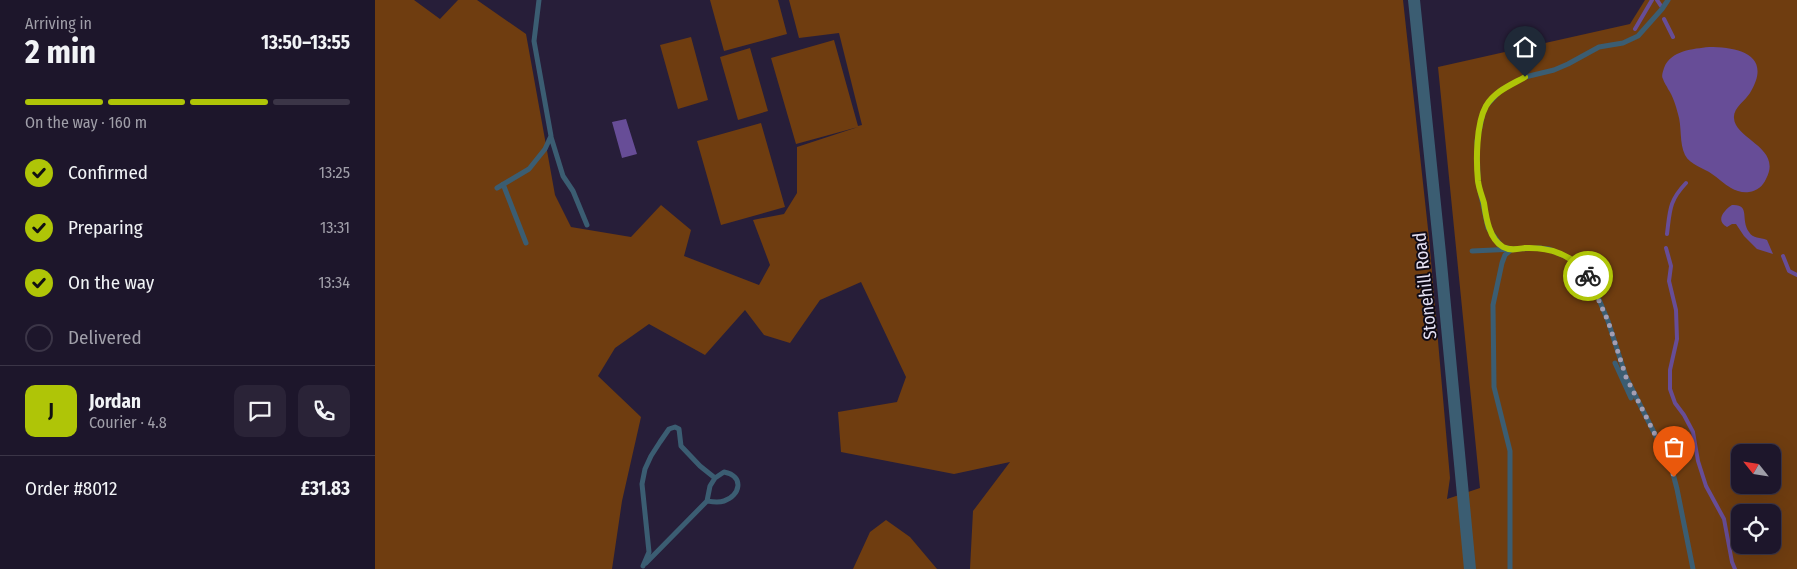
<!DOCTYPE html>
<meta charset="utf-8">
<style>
body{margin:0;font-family:"Fira Sans Condensed",sans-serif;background:#2a2337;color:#f1f3f6;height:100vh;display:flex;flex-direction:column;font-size:19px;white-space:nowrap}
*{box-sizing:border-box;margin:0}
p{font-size:16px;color:#a09fa9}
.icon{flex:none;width:28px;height:28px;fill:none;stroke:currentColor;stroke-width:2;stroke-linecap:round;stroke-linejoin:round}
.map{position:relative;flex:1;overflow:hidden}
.details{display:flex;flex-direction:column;background:#1d162b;width:375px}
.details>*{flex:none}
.needle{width:32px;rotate:300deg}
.controls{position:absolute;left:1356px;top:444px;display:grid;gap:10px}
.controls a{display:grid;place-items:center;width:50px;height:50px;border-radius:10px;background:#1d162b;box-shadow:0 5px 20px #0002,0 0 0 1px #3b3547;font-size:25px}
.pin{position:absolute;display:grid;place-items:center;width:42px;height:42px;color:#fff;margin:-51px -21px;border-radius:50% 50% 50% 0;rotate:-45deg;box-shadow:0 0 5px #0007}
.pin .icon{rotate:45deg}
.courier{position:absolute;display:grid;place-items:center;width:50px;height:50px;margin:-25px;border:4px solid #afc507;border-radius:50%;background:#fff;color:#222;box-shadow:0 1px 6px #0007}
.overview em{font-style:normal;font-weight:700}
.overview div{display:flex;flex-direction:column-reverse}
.overview{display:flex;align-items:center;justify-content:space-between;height:85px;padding:0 25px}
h1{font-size:32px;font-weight:700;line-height:38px}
.bar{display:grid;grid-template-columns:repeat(4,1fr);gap:8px 5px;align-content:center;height:60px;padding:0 25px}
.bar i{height:6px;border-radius:4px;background:#3b3547}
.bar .selected{background:#afc507}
.bar p{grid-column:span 4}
.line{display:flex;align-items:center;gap:12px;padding:0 25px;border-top:1px solid #3b3547}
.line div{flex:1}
.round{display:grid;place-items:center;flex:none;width:52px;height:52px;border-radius:10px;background:#2a2337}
ol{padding:0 25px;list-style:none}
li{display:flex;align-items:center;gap:15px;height:55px}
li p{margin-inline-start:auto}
li .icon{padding:5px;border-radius:50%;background:#afc507;color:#111;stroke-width:4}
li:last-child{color:#a09fa9}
li i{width:28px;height:28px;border:2px solid #3b3547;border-radius:50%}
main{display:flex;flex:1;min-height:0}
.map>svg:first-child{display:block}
</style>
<main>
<section class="details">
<div class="overview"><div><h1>2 min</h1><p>Arriving in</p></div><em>13:50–13:55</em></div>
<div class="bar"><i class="selected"></i><i class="selected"></i><i class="selected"></i><i></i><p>On the way · 160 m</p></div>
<ol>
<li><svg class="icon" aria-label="check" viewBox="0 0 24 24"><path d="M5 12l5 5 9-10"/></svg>Confirmed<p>13:25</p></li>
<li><svg class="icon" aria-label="check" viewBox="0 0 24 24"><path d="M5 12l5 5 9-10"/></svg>Preparing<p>13:31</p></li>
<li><svg class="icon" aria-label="check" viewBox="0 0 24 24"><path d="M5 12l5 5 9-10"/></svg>On the way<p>13:34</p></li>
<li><i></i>Delivered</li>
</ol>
<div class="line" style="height:90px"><b class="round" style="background:#afc507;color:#111">J</b><div><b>Jordan</b><p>Courier · 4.8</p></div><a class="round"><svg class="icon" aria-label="chat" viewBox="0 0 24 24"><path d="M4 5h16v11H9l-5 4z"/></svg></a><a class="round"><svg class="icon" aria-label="phone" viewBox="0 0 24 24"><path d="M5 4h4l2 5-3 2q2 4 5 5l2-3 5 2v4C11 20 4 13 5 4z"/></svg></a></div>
<div class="line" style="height:65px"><div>Order #8012</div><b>£31.83</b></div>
</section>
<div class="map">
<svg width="1422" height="569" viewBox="0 0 1422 569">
<rect width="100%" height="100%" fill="#271e39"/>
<path fill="#6f3d10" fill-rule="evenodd" d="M 0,0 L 39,0 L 65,19 L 83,0 L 102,0 L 151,34 L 180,195 L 196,227 L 256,237 L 286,205 L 316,230 L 309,256 L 384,285 L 395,265 L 378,220 L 409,214 L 422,193 L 422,147 L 483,127 L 421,144 L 396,58 L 459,40 L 483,126 L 487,125 L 464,33 L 424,38 L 414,0 L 1028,0 L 1054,238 L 1075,478 L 1072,499 L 1105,488 L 1063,67 L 1255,24 L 1270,0 L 1422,0 L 1422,569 L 595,569 L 598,511 L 635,462 L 579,474 L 466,452 L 463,412 L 522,402 L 531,377 L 486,282 L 445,300 L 415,343 L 389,335 L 370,310 L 330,355 L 274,324 L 240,348 L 223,376 L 266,417 L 247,501 L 237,569 L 0,569 ZM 1365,452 L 1398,452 L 1398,485 L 1365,485 ZM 1365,512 L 1398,512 L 1398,545 L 1365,545 Z
M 335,0 L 403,0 L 412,34 L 349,51 Z
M 316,37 L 333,100 L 303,109 L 285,45 Z
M 375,48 L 393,111 L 363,120 L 345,57 Z
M 386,123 L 410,207 L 346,225 L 322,141 Z
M 511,520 L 535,537 L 562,569 L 478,569 L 495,532 Z"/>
<path fill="#674d97" d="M 1334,47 C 1364,47 1398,55 1375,93 C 1370,101 1358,108 1359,118 C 1360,140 1408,147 1391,179 C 1388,186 1382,191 1374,192 C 1368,193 1361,191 1356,188 C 1349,184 1343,178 1337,174 C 1329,168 1315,165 1310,155 C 1304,143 1307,126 1303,114 C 1301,106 1298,96 1293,89 C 1292,86 1289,83 1288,79 C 1286,76 1288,72 1289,68 C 1296,50 1318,49 1334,47 Z
M 251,119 L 262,154 L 247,158 L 237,122 Z
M 1357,205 C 1376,204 1365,219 1374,232 C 1378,239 1385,237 1392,240 L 1398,254 L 1382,249 L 1369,236 L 1361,224 L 1357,224 L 1352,227 C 1340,221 1349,210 1357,205 Z"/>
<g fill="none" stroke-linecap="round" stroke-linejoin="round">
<path stroke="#674d97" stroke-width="4" d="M 1282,0 L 1286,6
M 1289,19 L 1298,37
M 1260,29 L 1277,0
M 1292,234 C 1295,210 1294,201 1311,183
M 1291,248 L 1296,266 L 1294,281 L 1301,310 L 1302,339 L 1295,370 L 1295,389 L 1300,403 L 1309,415 L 1318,432 L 1323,461 L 1331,486 L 1349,519 L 1357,562 L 1360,569
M 1408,256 L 1414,271 L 1422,275"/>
<path stroke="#3b5d72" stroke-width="5" d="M 176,137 L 188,176 L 198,191 L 212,225
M 128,184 L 151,243
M 122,188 L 154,169 L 170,149 L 176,136 L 159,41 L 164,0
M 1133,248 L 1127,247 L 1113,228 L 1103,182 L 1102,141 L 1108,113 L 1111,106 L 1126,90 L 1150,77 L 1179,70 L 1193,64 L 1224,47 L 1248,43 L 1263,36 L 1287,9 L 1293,0
M 1097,251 L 1164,248 L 1174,249 L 1198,260 L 1207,268 L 1215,278 L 1233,321 L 1251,377 L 1296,466 L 1302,489 L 1318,569
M 1240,363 L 1256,398
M 271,563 L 332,501
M 268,566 L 274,552 L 267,484 L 270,469 L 276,456 L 285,442 L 294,429 L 300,427 L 304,429 L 306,446 L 325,466 L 340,478 L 349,472 C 370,476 365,496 349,501 C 343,503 338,502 332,501 L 335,486 L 340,478
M 1135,569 L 1135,451 L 1119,387 L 1118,305 L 1127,263 L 1130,255 L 1136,250"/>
<path stroke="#3b5d72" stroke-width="12" d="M 1039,0 L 1065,253 L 1095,569"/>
</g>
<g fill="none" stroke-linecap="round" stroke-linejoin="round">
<path stroke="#a49eb3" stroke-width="5" stroke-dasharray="0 9" d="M 1213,276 L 1233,321 L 1251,377 L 1296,466 L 1299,477"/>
<path stroke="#afc507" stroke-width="6" d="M 1150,77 C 1136,85 1120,91 1111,106 C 1101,124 1101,161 1103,181 C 1104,189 1107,196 1109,203 C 1111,217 1114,239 1128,247 C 1135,251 1143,249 1150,248 C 1175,247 1198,255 1213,276"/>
</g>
<g text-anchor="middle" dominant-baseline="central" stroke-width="4" stroke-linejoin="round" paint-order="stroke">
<g font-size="18" fill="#e7e3f5" stroke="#0f0b17">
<text transform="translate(1050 286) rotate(-96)">Stonehill Road</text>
</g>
</g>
</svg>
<div class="controls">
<a><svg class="needle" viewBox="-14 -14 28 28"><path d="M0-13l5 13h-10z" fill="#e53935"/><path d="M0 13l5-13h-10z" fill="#a09fa9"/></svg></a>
<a><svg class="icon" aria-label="locate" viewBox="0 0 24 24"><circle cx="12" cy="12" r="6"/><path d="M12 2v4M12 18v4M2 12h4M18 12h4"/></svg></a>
</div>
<div class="pin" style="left:1299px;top:477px;background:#ea580c"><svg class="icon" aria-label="bag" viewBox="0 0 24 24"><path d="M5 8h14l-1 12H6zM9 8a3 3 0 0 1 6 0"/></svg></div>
<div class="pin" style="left:1150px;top:77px;background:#1f2937"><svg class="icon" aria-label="home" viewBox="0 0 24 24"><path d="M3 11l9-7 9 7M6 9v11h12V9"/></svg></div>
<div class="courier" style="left:1213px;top:276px"><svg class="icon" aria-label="bike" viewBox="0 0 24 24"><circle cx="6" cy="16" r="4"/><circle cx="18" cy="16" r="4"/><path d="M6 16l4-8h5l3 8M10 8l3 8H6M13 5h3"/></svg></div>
</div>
</main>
